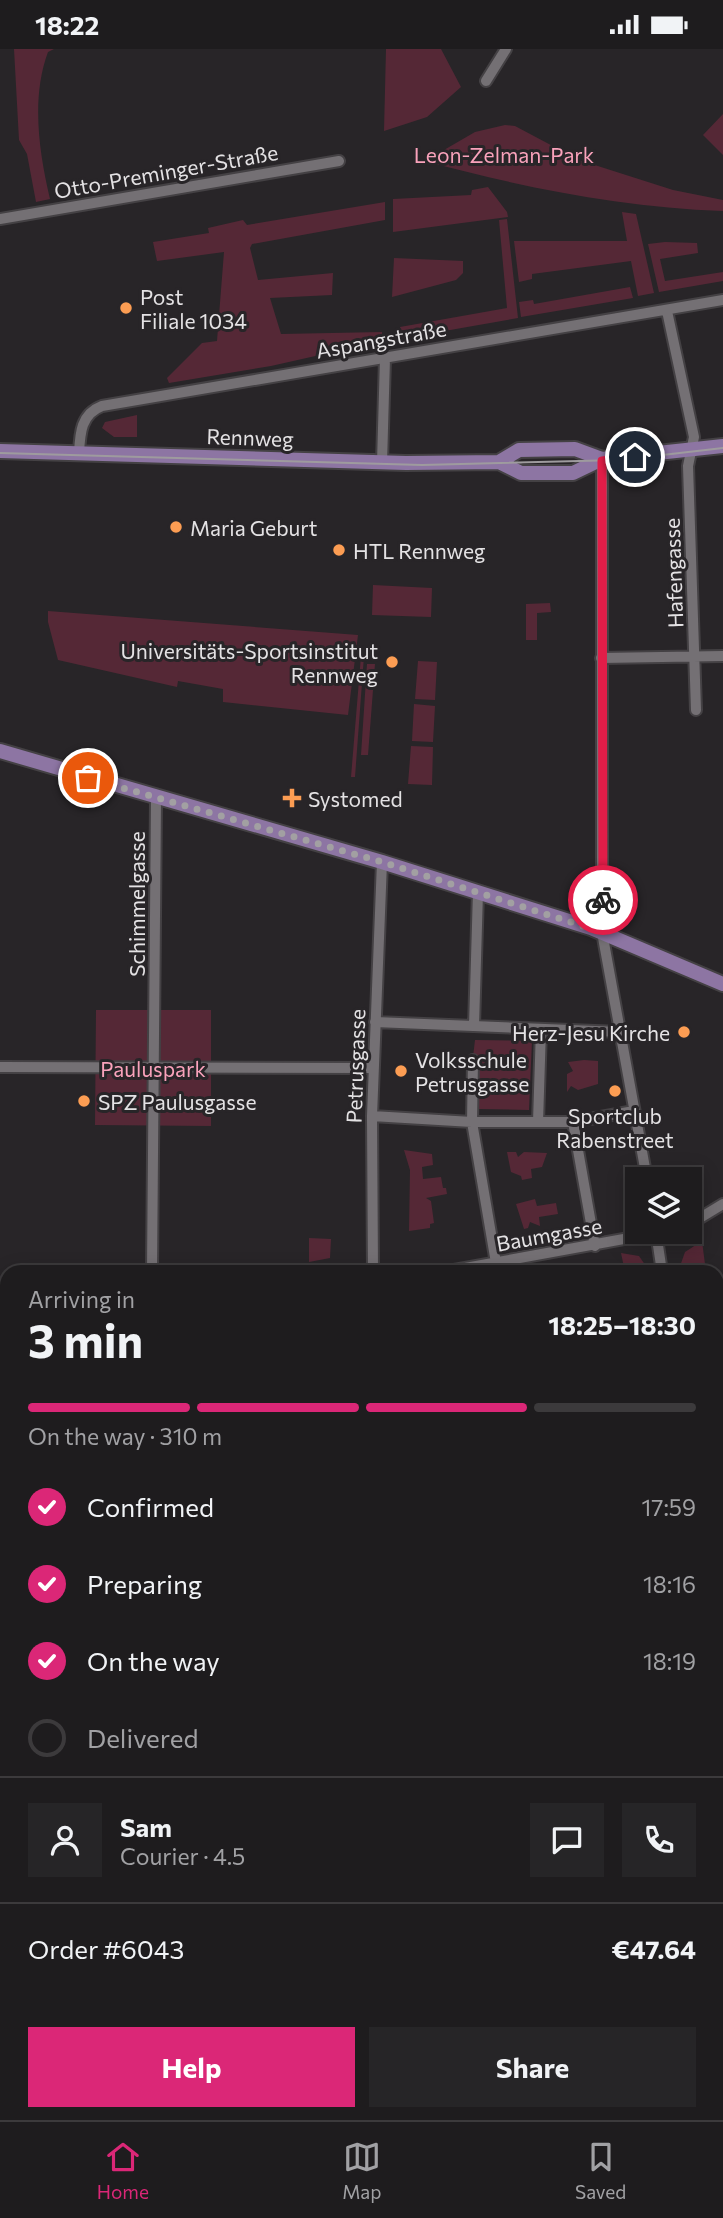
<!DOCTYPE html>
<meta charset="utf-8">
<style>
body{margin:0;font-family:Commissioner,sans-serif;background:#262527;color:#f1f3f6;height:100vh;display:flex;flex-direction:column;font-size:26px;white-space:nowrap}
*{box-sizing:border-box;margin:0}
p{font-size:23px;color:#a1a1a4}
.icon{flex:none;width:38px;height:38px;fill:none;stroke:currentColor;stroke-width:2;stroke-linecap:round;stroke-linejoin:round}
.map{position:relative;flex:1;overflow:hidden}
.panel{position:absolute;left:0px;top:1216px;width:724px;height:856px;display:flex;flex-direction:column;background:#1e1c1e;border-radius:21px 21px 0 0;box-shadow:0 4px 18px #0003,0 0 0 2px #3c3a3c}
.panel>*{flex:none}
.buttons{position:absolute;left:625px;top:1118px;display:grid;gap:14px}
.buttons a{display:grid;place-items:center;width:77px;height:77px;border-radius:0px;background:#1e1c1e;box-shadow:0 4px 18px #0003,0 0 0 2px #3c3a3c;font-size:35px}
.pin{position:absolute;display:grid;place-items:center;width:60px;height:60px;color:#fff;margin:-30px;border:4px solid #fff;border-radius:50%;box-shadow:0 2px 7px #0007}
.courier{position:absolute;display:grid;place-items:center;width:70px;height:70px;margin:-35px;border:5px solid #e11d48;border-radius:50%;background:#fff;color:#222;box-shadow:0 2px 9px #0007}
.summary em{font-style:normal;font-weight:700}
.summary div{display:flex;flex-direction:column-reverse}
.summary{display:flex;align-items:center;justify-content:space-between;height:119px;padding:0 28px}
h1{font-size:46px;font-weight:700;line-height:52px}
.bar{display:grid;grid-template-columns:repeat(4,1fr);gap:10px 7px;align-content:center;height:84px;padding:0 28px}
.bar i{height:9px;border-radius:5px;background:#3c3a3c}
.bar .selected{background:#db2777}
.bar p{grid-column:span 4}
.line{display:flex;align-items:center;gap:18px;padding:0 28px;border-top:2px solid #3c3a3c}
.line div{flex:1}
.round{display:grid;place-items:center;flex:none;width:74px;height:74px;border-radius:0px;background:#262527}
ol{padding:0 28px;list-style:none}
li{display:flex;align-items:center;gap:21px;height:77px}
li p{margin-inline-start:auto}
li .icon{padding:7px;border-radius:50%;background:#db2777;color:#fff;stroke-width:4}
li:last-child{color:#a1a1a4}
li i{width:38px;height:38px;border:4px solid #3c3a3c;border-radius:50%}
.primary-button{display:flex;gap:14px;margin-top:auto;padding:14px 28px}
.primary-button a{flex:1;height:80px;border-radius:0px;background:#db2777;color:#fff;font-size:28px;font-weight:700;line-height:80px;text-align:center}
.primary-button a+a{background:#262527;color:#f1f3f6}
.status{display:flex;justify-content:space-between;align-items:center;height:49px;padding:0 35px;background:#1e1c1e;direction:ltr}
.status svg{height:19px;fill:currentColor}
.tabs{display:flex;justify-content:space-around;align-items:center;height:98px;border-top:2px solid #3c3a3c;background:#1e1c1e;font-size:19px;color:#a1a1a4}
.tabs a{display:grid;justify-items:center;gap:4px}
.tabs .selected{color:#db2777}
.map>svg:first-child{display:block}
</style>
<div class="status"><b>18:22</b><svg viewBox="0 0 49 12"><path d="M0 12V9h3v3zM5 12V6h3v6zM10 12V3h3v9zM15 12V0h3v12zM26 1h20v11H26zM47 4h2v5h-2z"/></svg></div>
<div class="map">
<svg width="723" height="2071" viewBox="0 0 723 2071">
<rect width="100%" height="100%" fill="#282528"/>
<path fill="#552836" d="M 14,0 L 54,0 L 48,3 C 31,49 39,103 50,150 L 36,153 L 27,105 L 19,91 Z
M 386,0 L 441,0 L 461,38 L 427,68 L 384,82 Z
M 723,65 L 723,106 L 703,86 Z
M 505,76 L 515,77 L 579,111 L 673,141 L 723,151 L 723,162 C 621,158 524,139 425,112 L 475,83 Z
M 488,138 L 507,163 L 508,168 L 393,183 L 393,150 L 471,146 L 472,141 Z
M 385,153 L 385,171 L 252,195 L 250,199 L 258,231 L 333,224 L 332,246 L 270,249 L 281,285 L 382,283 L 382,292 L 271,317 L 169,334 L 167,329 L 202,294 L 217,292 L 224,203 L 157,212 L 153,193 L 209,184 L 208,179 L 243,171 L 247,176 Z
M 622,163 L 636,165 L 654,244 L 638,247 L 631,212 L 532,225 L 532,230 L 519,233 L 514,192 L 627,192 Z
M 507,170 L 518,269 L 399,290 L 400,278 L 507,259 L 499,171 Z
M 665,193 L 697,194 L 698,204 L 660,210 L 665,232 L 723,223 L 723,232 L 659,243 L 648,195 Z
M 394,209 L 463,212 L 463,224 L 456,231 L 392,248 Z
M 630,238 L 633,249 L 521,268 L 519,253 L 533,251 L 534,255 Z
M 137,366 L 137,388 L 114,388 L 102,379 L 105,373 Z
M 373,536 L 432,539 L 431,568 L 372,566 Z
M 550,554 L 551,563 L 537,564 L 537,591 L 526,591 L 526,555 Z
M 48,562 L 358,586 L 348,666 L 223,653 L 223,640 L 178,632 L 177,638 L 58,611 L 48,573 Z
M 361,607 L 364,607 L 355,728 L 351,728 Z
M 418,612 L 437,613 L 435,651 L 415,650 Z
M 367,615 L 375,615 L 368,706 L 361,706 Z
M 414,655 L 435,657 L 433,693 L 412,692 Z
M 411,697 L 433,698 L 432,736 L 408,735 Z
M 96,961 L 211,961 L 211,1077 L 95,1076 Z
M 475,991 L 532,992 L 529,1061 L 479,1060 L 479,1008 L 473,1008 Z
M 584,1011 L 598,1012 L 598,1035 L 578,1041 L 571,1037 L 567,1043 L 567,1025 L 573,1022 L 568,1013 Z
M 404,1101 L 432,1105 L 433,1116 L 422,1118 L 423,1130 L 441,1128 L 443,1139 L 446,1139 L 447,1145 L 426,1149 L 431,1152 L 434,1174 L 430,1175 L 430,1179 L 409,1182 L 410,1121 Z
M 507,1103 L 516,1103 L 518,1108 L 524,1103 L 547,1104 L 542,1118 L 531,1120 L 532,1129 L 522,1131 L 521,1127 L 511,1123 Z
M 535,1150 L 537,1157 L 556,1154 L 558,1165 L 539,1168 L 540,1177 L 530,1173 L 528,1179 L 524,1180 L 516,1155 Z
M 309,1189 L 331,1190 L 330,1209 L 309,1213 Z
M 702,1192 L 706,1223 L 678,1223 L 685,1203 Z
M 621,1204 L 639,1207 L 650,1223 L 625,1223 Z
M 723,1309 L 723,1405 L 718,1406 L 718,1310 Z
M 0,1731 L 7,1731 L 7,1777 L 0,1776 Z
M 461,2065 L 514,2065 L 513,2071 L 445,2071 L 444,2067 Z"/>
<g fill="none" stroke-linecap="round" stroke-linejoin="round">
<g stroke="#444144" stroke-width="14">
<path id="minor" d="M 486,32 L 506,0
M 0,170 L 339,112
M 667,262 L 694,388 L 688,417 L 696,661
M 79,404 C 80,384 81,365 102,357 L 723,251
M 602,410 L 602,883 L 647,1130
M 382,414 L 385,309
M 601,609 L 723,607
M 375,973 L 620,983
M 474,977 L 478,843
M 473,1011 L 472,1073 L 496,1214
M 0,1018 L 373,1019
M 372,1067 L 472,1073 L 573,1073 L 634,1062
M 538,1073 L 541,980
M 573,1073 L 595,1197
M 690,1175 L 723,1155
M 656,1183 L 662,1223
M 152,1223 L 156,749
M 373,1223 L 372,1067 L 382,813
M 443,1223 L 662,1183
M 0,1300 L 7,1299
M 718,1304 L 723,1303
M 718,1504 L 723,1552
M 0,1531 L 7,1574
M 718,1653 L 723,1652
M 0,1686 L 7,1685
M 718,1800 L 723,1799
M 0,1833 L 7,1834
M 718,1900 L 723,1900
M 0,1917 L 7,1910
M 718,2013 L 723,2013
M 0,2040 L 7,2039
M 253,2071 L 256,2065"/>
</g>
<g stroke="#444144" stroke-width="18">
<path id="major" d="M 0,402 L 406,414 L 499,413 L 519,401 L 575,400 L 602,410
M 499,413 L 521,424 L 573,424 L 602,410 L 723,397
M 0,702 L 382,813 L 591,879 L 723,935"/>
</g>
<use href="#minor" stroke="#747074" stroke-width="10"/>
<use href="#major" stroke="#8d75a3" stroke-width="14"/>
<path stroke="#9e9b9e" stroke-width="2" d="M 0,404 L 422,416 L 619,411 L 723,399"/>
</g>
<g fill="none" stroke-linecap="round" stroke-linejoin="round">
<path stroke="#a2a0a2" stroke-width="7" stroke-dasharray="0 12.6" d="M 88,729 L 382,813 L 602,883 L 603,851"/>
<path stroke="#e11d48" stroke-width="9" d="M 603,851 L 602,412 L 635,408"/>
</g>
<g fill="#fc9d53" stroke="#282528" stroke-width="2.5">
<circle cx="126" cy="259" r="7"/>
<circle cx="176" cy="478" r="7"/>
<circle cx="339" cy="501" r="7"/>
<circle cx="392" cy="613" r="7"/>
<path d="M288.5 738.5h7v7h7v7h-7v7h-7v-7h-7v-7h7z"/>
<circle cx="684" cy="983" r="7"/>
<circle cx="401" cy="1022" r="7"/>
<circle cx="615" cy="1042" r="7"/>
<circle cx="84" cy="1052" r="7"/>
</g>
<g text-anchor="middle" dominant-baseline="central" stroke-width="6" stroke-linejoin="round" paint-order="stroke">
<g font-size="21" fill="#f9a2bb" stroke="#282528">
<text x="504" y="105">Leon-Zelman-Park</text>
<text x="153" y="1019">Pauluspark</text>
</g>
<g font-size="21" fill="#e4e2e4" stroke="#282528">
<text transform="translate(166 122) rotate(-10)">Otto-Preminger-Straße</text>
<text transform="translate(381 290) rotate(-10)">Aspangstraße</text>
<text transform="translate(250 388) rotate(2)">Rennweg</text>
<text transform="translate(673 524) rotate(-92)">Hafengasse</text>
<text transform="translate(136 855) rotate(-90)">Schimmelgasse</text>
<text transform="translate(355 1017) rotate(-88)">Petrusgasse</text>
<text transform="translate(549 1185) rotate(-10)">Baumgasse</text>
</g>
<g font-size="21" fill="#e4e2e4" stroke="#282528" text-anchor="start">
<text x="140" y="247">Post<tspan x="140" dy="24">Filiale 1034</tspan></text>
<text x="190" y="478">Maria Geburt</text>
<text x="353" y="501">HTL Rennweg</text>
<text x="378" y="601" text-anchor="end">Universitäts-Sportsinstitut<tspan x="378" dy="24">Rennweg</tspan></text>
<text x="308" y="749">Systomed</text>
<text x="670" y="983" text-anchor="end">Herz-Jesu Kirche</text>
<text x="415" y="1010">Volksschule<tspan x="415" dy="24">Petrusgasse</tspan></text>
<text x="98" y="1052">SPZ Paulusgasse</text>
<text x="615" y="1066" text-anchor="middle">Sportclub<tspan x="615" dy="24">Rabenstreet</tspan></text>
</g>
</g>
</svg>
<div class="buttons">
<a><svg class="icon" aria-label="layers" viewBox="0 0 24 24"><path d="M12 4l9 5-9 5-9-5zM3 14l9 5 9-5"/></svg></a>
</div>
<div class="pin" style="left:88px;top:729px;background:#ea580c"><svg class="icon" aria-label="bag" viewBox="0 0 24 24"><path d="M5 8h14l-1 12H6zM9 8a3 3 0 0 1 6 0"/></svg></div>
<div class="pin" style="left:635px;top:408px;background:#1f2937"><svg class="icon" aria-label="home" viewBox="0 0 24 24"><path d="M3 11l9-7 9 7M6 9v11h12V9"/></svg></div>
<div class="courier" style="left:603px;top:851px"><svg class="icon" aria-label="bike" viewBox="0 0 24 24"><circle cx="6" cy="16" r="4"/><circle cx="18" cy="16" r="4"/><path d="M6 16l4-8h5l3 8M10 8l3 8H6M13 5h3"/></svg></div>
<section class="panel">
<div class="summary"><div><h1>3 min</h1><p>Arriving in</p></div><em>18:25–18:30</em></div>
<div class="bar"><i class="selected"></i><i class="selected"></i><i class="selected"></i><i></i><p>On the way · 310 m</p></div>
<ol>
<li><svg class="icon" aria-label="check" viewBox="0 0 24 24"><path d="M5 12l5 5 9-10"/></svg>Confirmed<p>17:59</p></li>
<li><svg class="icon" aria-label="check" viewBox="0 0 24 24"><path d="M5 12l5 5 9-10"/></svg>Preparing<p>18:16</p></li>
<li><svg class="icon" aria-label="check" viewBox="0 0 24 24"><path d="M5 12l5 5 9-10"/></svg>On the way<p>18:19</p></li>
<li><i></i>Delivered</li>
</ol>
<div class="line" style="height:126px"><a class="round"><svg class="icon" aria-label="person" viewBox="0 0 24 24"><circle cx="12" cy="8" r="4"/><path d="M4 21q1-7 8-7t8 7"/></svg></a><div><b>Sam</b><p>Courier · 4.5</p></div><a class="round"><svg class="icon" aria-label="chat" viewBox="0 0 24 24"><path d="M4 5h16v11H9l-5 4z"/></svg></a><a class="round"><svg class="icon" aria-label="phone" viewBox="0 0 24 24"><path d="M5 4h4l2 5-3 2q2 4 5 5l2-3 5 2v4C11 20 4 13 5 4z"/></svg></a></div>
<div class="line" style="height:91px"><div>Order #6043</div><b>€47.64</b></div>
<div class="primary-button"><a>Help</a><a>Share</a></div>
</section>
</div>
<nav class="tabs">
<a class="selected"><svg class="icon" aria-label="home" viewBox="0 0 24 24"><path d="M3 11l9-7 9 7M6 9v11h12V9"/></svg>Home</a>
<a><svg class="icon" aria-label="map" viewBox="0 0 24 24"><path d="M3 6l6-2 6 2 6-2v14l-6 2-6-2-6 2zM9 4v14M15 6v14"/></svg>Map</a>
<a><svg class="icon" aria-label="saved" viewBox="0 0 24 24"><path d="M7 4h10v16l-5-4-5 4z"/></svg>Saved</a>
</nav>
